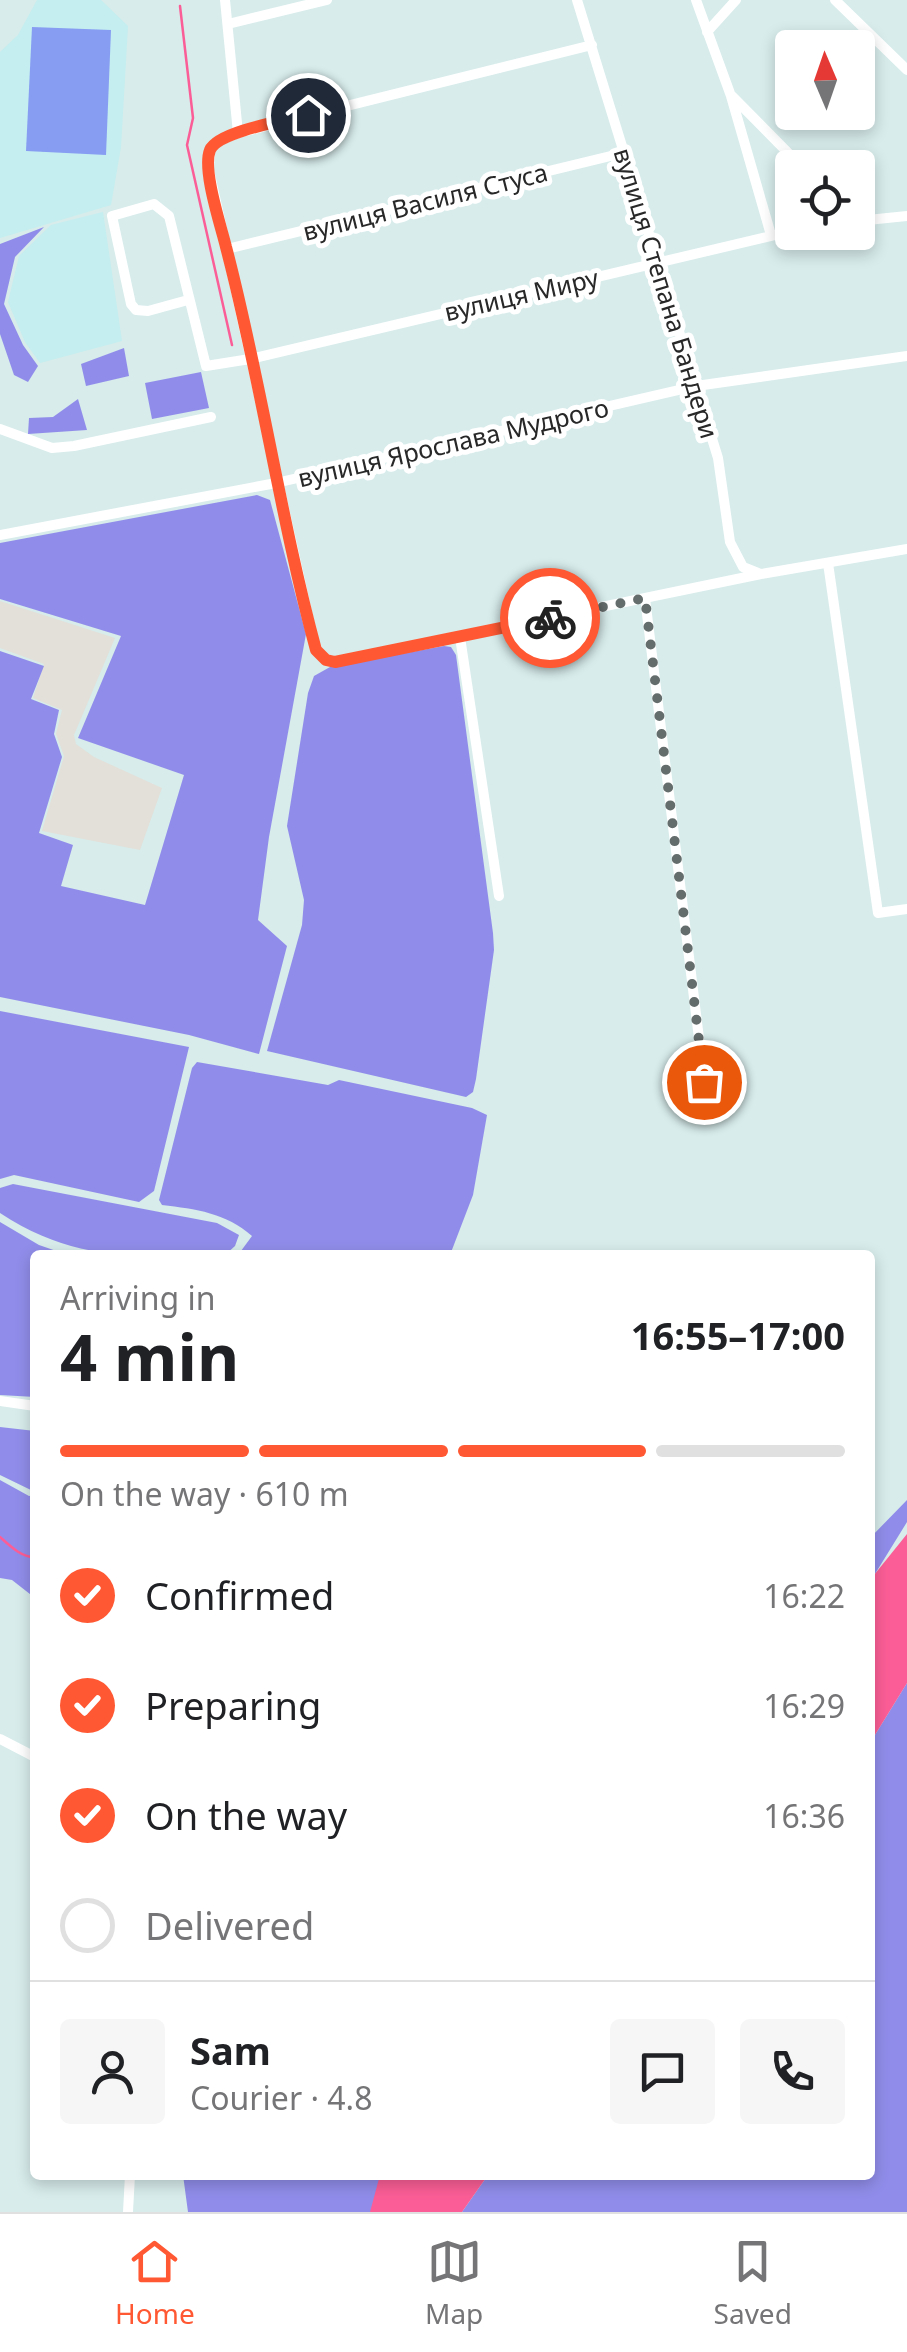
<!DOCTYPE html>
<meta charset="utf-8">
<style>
body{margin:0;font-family:"Noto Sans",sans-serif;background:#f6f6f6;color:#202124;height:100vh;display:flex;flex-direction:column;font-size:38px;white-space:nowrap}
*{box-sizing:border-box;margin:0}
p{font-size:32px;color:#757577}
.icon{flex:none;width:55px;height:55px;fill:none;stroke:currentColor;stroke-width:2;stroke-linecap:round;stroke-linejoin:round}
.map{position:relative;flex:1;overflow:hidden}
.panel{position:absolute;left:30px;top:1250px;width:845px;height:930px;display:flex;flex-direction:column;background:#fff;border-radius:10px;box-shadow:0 5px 15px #0003}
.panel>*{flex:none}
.needle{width:65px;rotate:358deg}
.controls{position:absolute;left:775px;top:30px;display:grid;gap:20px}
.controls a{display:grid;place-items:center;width:100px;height:100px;border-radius:10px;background:#fff;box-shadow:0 5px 15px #0003;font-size:50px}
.pin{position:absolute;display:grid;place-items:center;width:85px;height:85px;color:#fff;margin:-42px;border:5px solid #fff;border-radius:50%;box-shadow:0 2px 10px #0007}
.courier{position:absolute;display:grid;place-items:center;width:100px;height:100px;margin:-50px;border:8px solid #ff5832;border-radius:50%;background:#fff;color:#222;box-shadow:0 2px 12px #0007}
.overview em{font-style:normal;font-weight:700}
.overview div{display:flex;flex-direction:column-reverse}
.overview{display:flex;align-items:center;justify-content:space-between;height:170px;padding:0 30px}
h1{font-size:65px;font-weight:700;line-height:75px}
.bar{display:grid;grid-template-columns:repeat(4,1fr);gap:15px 10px;align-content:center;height:120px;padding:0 30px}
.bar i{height:12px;border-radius:8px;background:#e0e0e0}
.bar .selected{background:#ff5832}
.bar p{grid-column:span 4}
.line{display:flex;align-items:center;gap:25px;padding:0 30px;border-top:2px solid #e0e0e0}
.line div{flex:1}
.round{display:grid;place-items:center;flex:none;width:105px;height:105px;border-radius:10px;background:#f6f6f6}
ol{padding:0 30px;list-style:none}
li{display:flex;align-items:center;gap:30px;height:110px}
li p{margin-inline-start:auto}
li .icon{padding:10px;border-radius:50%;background:#ff5832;color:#fff;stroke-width:4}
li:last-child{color:#757577}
li i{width:55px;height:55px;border:5px solid #e0e0e0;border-radius:50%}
.tabs{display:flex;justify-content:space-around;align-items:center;height:140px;border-top:2px solid #e0e0e0;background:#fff;font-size:28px;color:#757577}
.tabs a{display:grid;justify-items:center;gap:5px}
.tabs .selected{color:#ff5832}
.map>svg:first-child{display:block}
</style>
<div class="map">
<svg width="907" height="2212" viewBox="0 0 907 2212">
<rect width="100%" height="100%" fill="#d7eceb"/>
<path fill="#e3e0d9" d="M 0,601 L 115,638 L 74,735 L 76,744 L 94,757 L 162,788 L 140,850 L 42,831 L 64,756 L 56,734 L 62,710 L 33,698 L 44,664 L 0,648 Z"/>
<path fill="#c4eef0" d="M 37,0 L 101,0 L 128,26 L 121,147 L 111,205 L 0,238 L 0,52 L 18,35 Z
M 103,212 L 122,341 L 40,363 L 25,342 L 8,302 L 19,256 L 51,225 Z"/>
<path fill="#908dea" d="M 44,227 L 15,257 L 4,304 L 23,345 L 38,366 L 28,382 L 14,375 L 0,334 L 0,244 Z
M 124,348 L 129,376 L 86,386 L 81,364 Z
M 201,372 L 209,408 L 152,419 L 145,383 Z
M 78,399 L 87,430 L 28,434 L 29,418 L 53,417 Z
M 257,495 L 270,500 L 306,634 L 269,837 L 258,920 L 287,946 L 259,1054 L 189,1035 L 0,997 L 0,651 L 44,666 L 31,699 L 59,710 L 54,734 L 62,757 L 39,833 L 73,845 L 61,886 L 145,905 L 184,775 L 78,738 L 121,636 L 0,599 L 0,543 Z
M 444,646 L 451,647 L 456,655 L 493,933 L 494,950 L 476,1079 L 473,1092 L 466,1097 L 267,1051 L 302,925 L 304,900 L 287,826 L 308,693 L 314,676 L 330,667 Z
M 0,1011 L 189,1047 L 154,1191 L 139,1202 L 14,1175 L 0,1179 Z
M 197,1062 L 328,1085 L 339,1080 L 472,1108 L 487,1115 L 473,1195 L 450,1255 L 238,1255 L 252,1236 C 226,1213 196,1209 162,1205 L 159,1200 L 192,1068 Z
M 13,1184 L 217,1223 L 239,1235 L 235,1246 L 225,1255 C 136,1255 78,1264 0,1213 L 0,1188 Z
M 0,1222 L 39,1245 L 68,1255 L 35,1255 L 35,1397 L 0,1395 Z
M 0,1427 L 35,1431 L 35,1492 L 0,1475 Z
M 0,1480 L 29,1496 L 35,1495 L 35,1598 L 12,1580 L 0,1578 Z
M 907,1500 L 907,1522 L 870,1582 L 870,1538 Z
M 907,1683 L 907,2212 L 462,2212 L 488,2175 L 870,2175 L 870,1743 Z
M 183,2175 L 393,2175 L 386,2212 L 188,2212 Z"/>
<path fill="#879df2" d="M 32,27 L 111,30 L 106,155 L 26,151 Z"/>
<path fill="#fb5e96" d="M 907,1534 L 907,1683 L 870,1743 L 870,1580 Z
M 380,2175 L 488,2175 L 462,2212 L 370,2212 Z"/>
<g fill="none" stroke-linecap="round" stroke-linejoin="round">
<path stroke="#fb5e96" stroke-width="2.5" d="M 180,6 L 193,118 L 187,145 L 232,345
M 0,1537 C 9,1545 22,1558 35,1557"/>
<path stroke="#fff" stroke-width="10" d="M 225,0 L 238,133 L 218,141 L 210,150 L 209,170 L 313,639 C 317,653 321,660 335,662 L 761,574 L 907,549
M 577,0 L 718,458 L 730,542 L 743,567 L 758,573
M 696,0 L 731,96 L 771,235
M 835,0 L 907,70
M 228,24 L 327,0
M 707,32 L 736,0
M 732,96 L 803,168
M 238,133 L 592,45
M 858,221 L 907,216
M 227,249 L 623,153
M 188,300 L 148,311 L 136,310 L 131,304 L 112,216 L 154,204 L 169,216 L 206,366 L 250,359 L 792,231
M 0,429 L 52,448 L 74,446 L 211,417
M 0,535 L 276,483 L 696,386 L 907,356
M 828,563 L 878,913 L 907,909
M 645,598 L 709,1120
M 460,637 L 499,896
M 0,1401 L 35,1406
M 0,1739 L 35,1757
M 128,2212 L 130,2175"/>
</g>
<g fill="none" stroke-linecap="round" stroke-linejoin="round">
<path stroke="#656d6c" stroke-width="10" stroke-dasharray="0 18" d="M 550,618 L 645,598 L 704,1082"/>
<path stroke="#ff5832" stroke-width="12" d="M 308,115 C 288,120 218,131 210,150 C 202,170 221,226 226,247 C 261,380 280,517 316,650 L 326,660 L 335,662 L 550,618"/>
</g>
<g text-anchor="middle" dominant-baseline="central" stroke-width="10" stroke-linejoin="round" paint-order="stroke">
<g font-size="25" fill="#282828" stroke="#fff">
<text transform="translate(425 201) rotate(-14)">вулиця Василя Стуса</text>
<text transform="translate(667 293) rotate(73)">вулиця Степана Бандери</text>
<text transform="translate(521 294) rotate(-13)">вулиця Миру</text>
<text transform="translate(453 442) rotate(-13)">вулиця Ярослава Мудрого</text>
</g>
</g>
</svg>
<div class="controls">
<a><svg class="needle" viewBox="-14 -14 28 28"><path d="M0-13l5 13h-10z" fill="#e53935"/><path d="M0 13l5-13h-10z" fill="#757577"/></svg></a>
<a><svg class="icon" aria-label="locate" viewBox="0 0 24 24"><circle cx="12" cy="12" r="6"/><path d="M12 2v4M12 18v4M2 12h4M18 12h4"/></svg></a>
</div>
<div class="pin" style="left:704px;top:1082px;background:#ea580c"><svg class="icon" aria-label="bag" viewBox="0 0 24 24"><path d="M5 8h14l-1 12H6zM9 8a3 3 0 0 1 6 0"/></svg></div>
<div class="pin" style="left:308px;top:115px;background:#1f2937"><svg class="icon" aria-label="home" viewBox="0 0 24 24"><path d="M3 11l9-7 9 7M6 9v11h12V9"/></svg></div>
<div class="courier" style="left:550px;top:618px"><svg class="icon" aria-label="bike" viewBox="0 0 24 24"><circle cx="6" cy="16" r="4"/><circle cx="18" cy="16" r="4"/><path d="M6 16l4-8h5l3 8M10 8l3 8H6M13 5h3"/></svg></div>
<section class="panel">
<div class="overview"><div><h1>4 min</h1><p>Arriving in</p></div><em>16:55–17:00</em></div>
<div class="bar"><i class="selected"></i><i class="selected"></i><i class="selected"></i><i></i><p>On the way · 610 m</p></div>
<ol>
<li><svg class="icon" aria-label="check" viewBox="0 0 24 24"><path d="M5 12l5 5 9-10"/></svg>Confirmed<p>16:22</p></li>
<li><svg class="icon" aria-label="check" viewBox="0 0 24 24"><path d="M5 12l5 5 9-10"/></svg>Preparing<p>16:29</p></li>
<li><svg class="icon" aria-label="check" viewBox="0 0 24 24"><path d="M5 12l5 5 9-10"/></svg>On the way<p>16:36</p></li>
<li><i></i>Delivered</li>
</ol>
<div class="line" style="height:180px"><a class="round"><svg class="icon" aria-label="person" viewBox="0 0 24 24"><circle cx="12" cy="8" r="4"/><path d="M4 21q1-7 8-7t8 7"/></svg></a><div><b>Sam</b><p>Courier · 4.8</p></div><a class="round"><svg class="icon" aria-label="chat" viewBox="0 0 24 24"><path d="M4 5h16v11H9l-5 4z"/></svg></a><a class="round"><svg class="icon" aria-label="phone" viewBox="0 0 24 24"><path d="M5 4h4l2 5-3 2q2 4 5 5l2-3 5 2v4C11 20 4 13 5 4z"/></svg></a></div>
</section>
</div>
<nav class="tabs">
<a class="selected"><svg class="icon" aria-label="home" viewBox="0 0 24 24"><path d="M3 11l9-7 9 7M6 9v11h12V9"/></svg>Home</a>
<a><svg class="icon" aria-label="map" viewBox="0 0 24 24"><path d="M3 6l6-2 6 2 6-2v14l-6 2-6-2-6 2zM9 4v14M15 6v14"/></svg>Map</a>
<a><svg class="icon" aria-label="saved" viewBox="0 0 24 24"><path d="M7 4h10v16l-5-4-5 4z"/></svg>Saved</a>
</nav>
